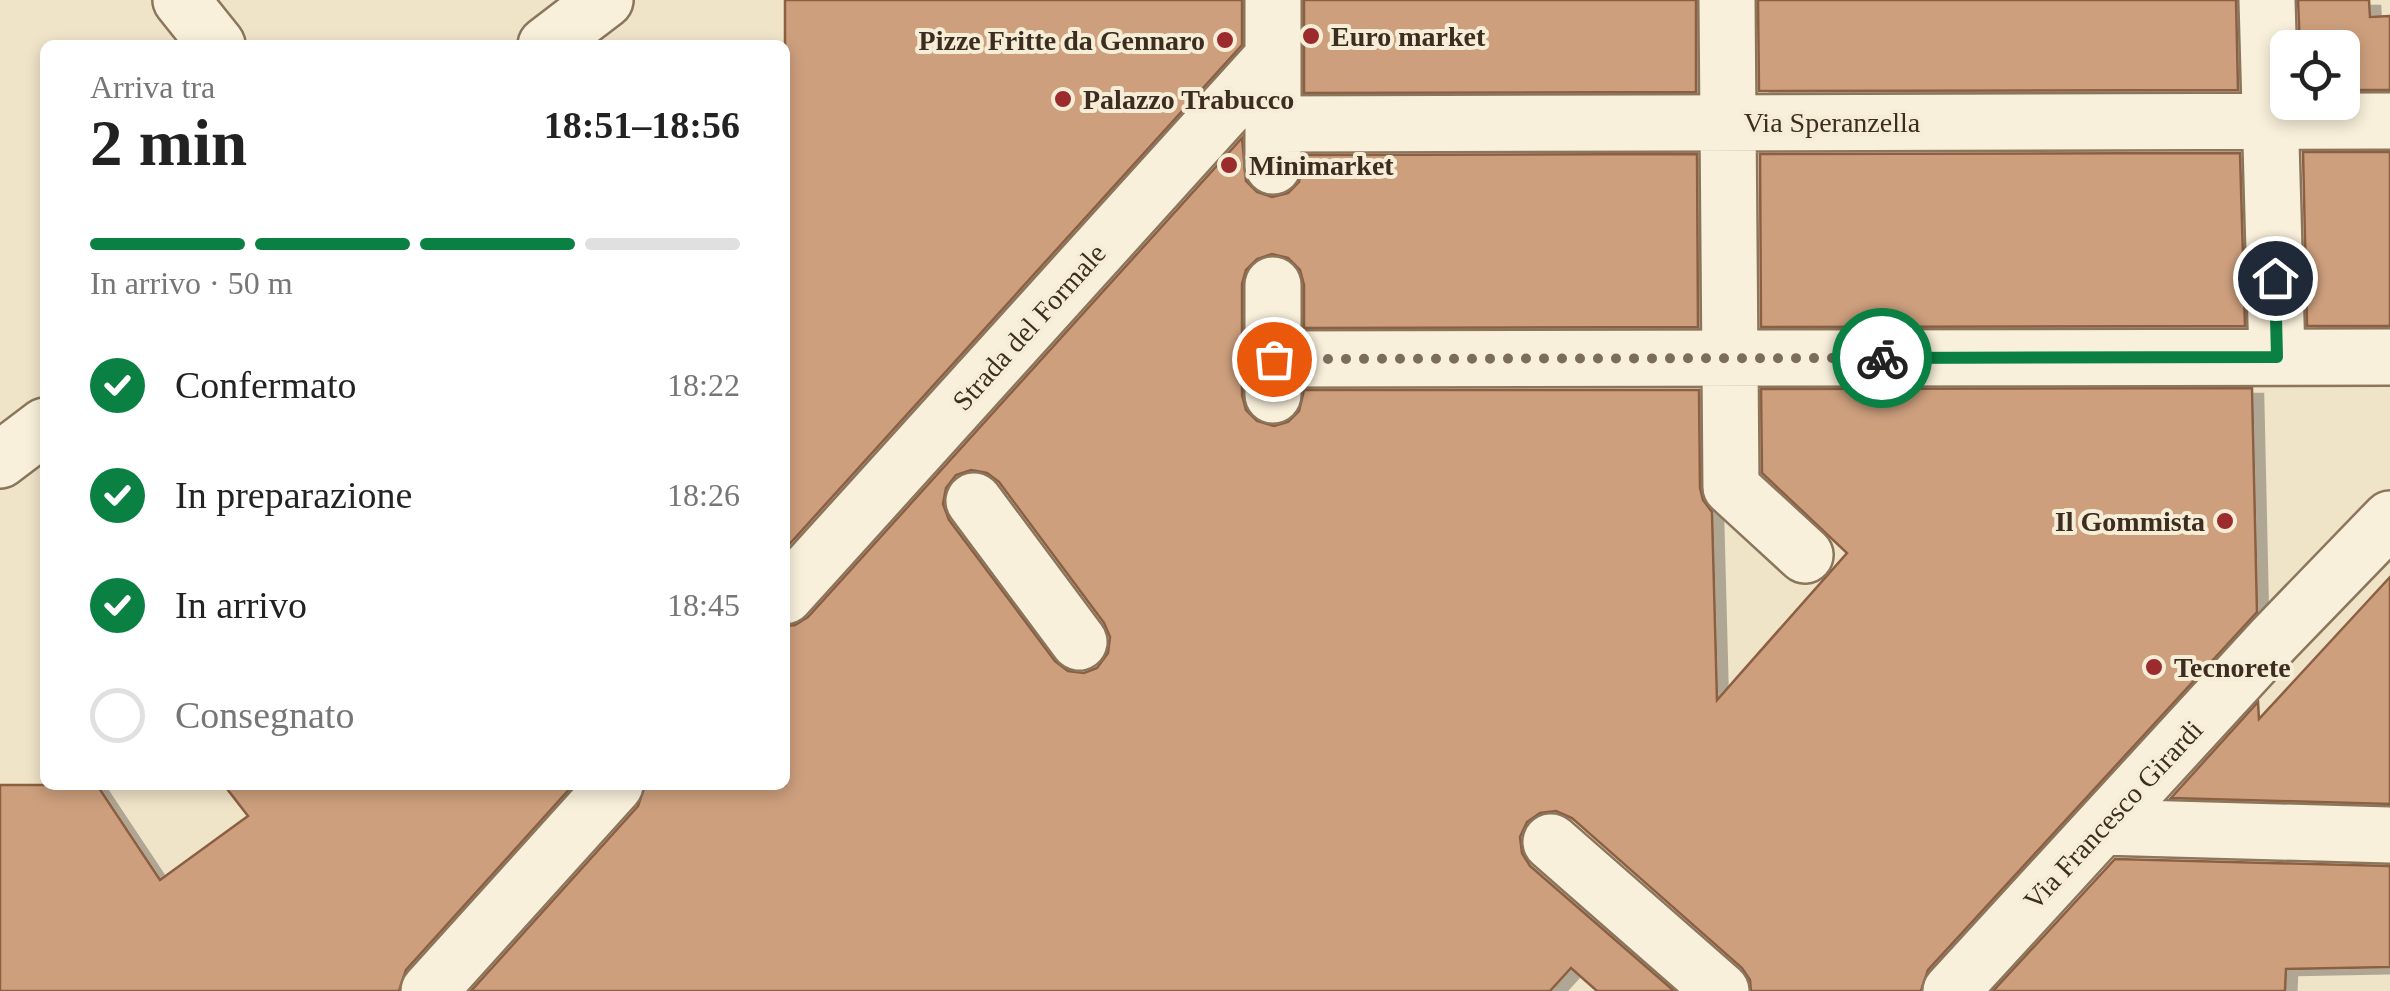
<!DOCTYPE html>
<html lang="it">
<meta charset="utf-8">
<style>
body{margin:0;font-family:"Times New Roman",serif;background:#f6f6f6;color:#222;height:100vh;display:flex;flex-direction:column;font-size:38px;white-space:nowrap}
*{box-sizing:border-box;margin:0}
p{font-size:32px;color:#767676}
.icon{flex:none;width:55px;height:55px;fill:none;stroke:currentColor;stroke-width:2;stroke-linecap:round;stroke-linejoin:round}
.map{position:relative;flex:1;overflow:hidden}
.sheet{position:absolute;left:40px;top:40px;width:750px;height:750px;display:flex;flex-direction:column;background:#fff;border-radius:15px;box-shadow:0 5px 15px #0003}
.sheet>*{flex:none}
.tools{position:absolute;left:2270px;top:30px;display:grid;gap:20px}
.tools a{display:grid;place-items:center;width:90px;height:90px;border-radius:15px;background:#fff;box-shadow:0 5px 15px #0003;font-size:50px}
.pin{position:absolute;display:grid;place-items:center;width:85px;height:85px;color:#fff;margin:-42px;border:5px solid #fff;border-radius:50%;box-shadow:0 2px 10px #0007}
.courier{position:absolute;display:grid;place-items:center;width:100px;height:100px;margin:-50px;border:8px solid #0b8043;border-radius:50%;background:#fff;color:#222;box-shadow:0 2px 12px #0007}
.overview em{font-style:normal;font-weight:700}
.overview div{display:flex;flex-direction:column-reverse}
.overview{display:flex;align-items:center;justify-content:space-between;height:170px;padding:0 50px}
h1{font-size:65px;font-weight:700;line-height:75px}
.bar{display:grid;grid-template-columns:repeat(4,1fr);gap:15px 10px;align-content:center;height:120px;padding:0 50px}
.bar i{height:12px;border-radius:8px;background:#e0e0e0}
.bar .active{background:#0b8043}
.bar p{grid-column:span 4}
ol{padding:0 50px;list-style:none}
li{display:flex;align-items:center;gap:30px;height:110px}
li p{margin-inline-start:auto}
li .icon{padding:10px;border-radius:50%;background:#0b8043;color:#fff;stroke-width:4}
li:last-child{color:#767676}
li i{width:55px;height:55px;border:5px solid #e0e0e0;border-radius:50%}
.map>svg:first-child{display:block}
</style>
<div class="map">
<svg width="2390" height="991" viewBox="0 0 2390 991">
<defs>
<filter id="shadow"><feDropShadow dx="11" dy="6" stdDeviation="0" flood-color="#0004"/></filter>
</defs>
<rect width="100%" height="100%" fill="#efe3c8"/>
<path fill="#cd9f7d" stroke="#8b5f42" stroke-width="2.5" fill-rule="evenodd" filter="url(#shadow)" d="M 785,0 L 1242,0 L 1242,45 L 785,549 Z
M 1304,0 L 1696,0 L 1696,92 L 1304,93 Z
M 1758,0 L 2236,0 L 2238,90 L 1759,91 Z
M 2298,0 L 2369,0 L 2370,17 L 2390,16 L 2390,90 L 2342,90 L 2342,48 L 2300,48 Z
M 1242,138 L 1246,181 L 1257,192 L 1272,197 L 1288,193 L 1299,182 L 1304,155 L 1697,154 L 1698,327 L 1304,328 L 1304,285 L 1300,270 L 1288,258 L 1272,254 L 1257,259 L 1246,270 L 1242,284 L 1242,395 L 1246,410 L 1257,421 L 1274,426 L 1288,422 L 1299,411 L 1304,390 L 1699,390 L 1700,488 L 1703,500 L 1712,512 L 1717,700 L 1847,553 L 1762,473 L 1761,389 L 2252,388 L 2257,612 L 1928,970 L 1921,991 L 1751,991 L 1750,980 L 1742,968 L 1572,818 L 1556,811 L 1540,813 L 1527,822 L 1520,837 L 1522,853 L 1530,866 L 1674,991 L 1597,991 L 1571,968 L 1550,991 L 471,991 L 638,806 L 645,785 L 785,785 L 785,626 L 795,625 L 808,617 ZM 971,470 L 987,473 L 999,482 L 1104,623 L 1110,637 L 1108,653 L 1097,668 L 1084,673 L 1068,671 L 1055,661 L 949,520 L 943,504 L 946,488 L 956,475 Z
M 2303,152 L 2390,152 L 2390,326 L 2307,326 Z
M 2240,153 L 2245,326 L 1761,327 L 1760,154 Z
M 2390,577 L 2390,804 L 2171,798 L 2258,702 L 2259,719 Z
M 0,785 L 97,785 L 160,880 L 248,816 L 224,785 L 573,785 L 406,970 L 399,991 L 0,991 Z
M 2115,859 L 2390,866 L 2390,967 L 2286,969 L 2285,991 L 1993,991 Z"/>
<g fill="none" stroke-linecap="round" stroke-linejoin="round">
<g stroke="#8b755c" stroke-width="60">
<path id="street" d="M 181,0 L 217,45
M 1273,0 L 1273,166
M 1727,0 L 1731,487 L 1805,555
M 2267,0 L 2277,357
M 546,45 L 605,0
M 1273,124 L 2390,121
M 1273,285 L 1273,395
M 1274,359 L 2390,357
M 0,460 L 45,426
M 974,501 L 1079,642
M 785,596 L 1273,57
M 2102,827 L 2390,835
M 1551,842 L 1721,991
M 429,991 L 615,785
M 1951,991 L 2274,639 L 2390,519"/>
</g>
<use href="#street" stroke="#f9f0db" stroke-width="55"/>
</g>
<g fill="none" stroke-linecap="round" stroke-linejoin="round">
<path stroke="#7b6d5b" stroke-width="10" stroke-dasharray="0 18" d="M 1274,359 L 1882,358"/>
<path stroke="#0b8043" stroke-width="12" d="M 1882,358 L 2277,357 L 2275,278"/>
</g>
<g fill="#9b2b2c" stroke="#f6edd7" stroke-width="4">
<circle cx="1311" cy="36" r="10"/>
<circle cx="1225" cy="40" r="10"/>
<circle cx="1063" cy="99" r="10"/>
<circle cx="1229" cy="165" r="10"/>
<circle cx="2225" cy="521" r="10"/>
<circle cx="2154" cy="667" r="10"/>
</g>
<g text-anchor="middle" dominant-baseline="central" stroke-width="8" stroke-linejoin="round" paint-order="stroke">
<g font-size="28" font-weight="bold" fill="#3c2d20" stroke="#f6edd7" text-anchor="start">
<text x="1331" y="36">Euro market</text>
<text x="1205" y="40" text-anchor="end">Pizze Fritte da Gennaro</text>
<text x="1083" y="99">Palazzo Trabucco</text>
<text x="1249" y="165">Minimarket</text>
<text x="2205" y="521" text-anchor="end">Il Gommista</text>
<text x="2174" y="667">Tecnorete</text>
</g>
<g font-size="28" fill="#3c2d20" stroke="#f6edd7">
<text x="1832" y="122">Via Speranzella</text>
<text transform="translate(1029 327) rotate(-48)">Strada del Formale</text>
<text transform="translate(2113 815) rotate(-47)">Via Francesco Girardi</text>
</g>
</g>
</svg>
<div class="tools">
<a><svg class="icon" aria-label="locate" viewBox="0 0 24 24"><circle cx="12" cy="12" r="6"/><path d="M12 2v4M12 18v4M2 12h4M18 12h4"/></svg></a>
</div>
<div class="pin" style="left:1274px;top:359px;background:#ea580c"><svg class="icon" aria-label="bag" viewBox="0 0 24 24"><path d="M5 8h14l-1 12H6zM9 8a3 3 0 0 1 6 0"/></svg></div>
<div class="pin" style="left:2275px;top:278px;background:#1f2937"><svg class="icon" aria-label="home" viewBox="0 0 24 24"><path d="M3 11l9-7 9 7M6 9v11h12V9"/></svg></div>
<div class="courier" style="left:1882px;top:358px"><svg class="icon" aria-label="bike" viewBox="0 0 24 24"><circle cx="6" cy="16" r="4"/><circle cx="18" cy="16" r="4"/><path d="M6 16l4-8h5l3 8M10 8l3 8H6M13 5h3"/></svg></div>
<section class="sheet">
<div class="overview"><div><h1>2 min</h1><p>Arriva tra</p></div><em>18:51–18:56</em></div>
<div class="bar"><i class="active"></i><i class="active"></i><i class="active"></i><i></i><p>In arrivo · 50 m</p></div>
<ol>
<li><svg class="icon" aria-label="check" viewBox="0 0 24 24"><path d="M5 12l5 5 9-10"/></svg>Confermato<p>18:22</p></li>
<li><svg class="icon" aria-label="check" viewBox="0 0 24 24"><path d="M5 12l5 5 9-10"/></svg>In preparazione<p>18:26</p></li>
<li><svg class="icon" aria-label="check" viewBox="0 0 24 24"><path d="M5 12l5 5 9-10"/></svg>In arrivo<p>18:45</p></li>
<li><i></i>Consegnato</li>
</ol>
</section>
</div>
